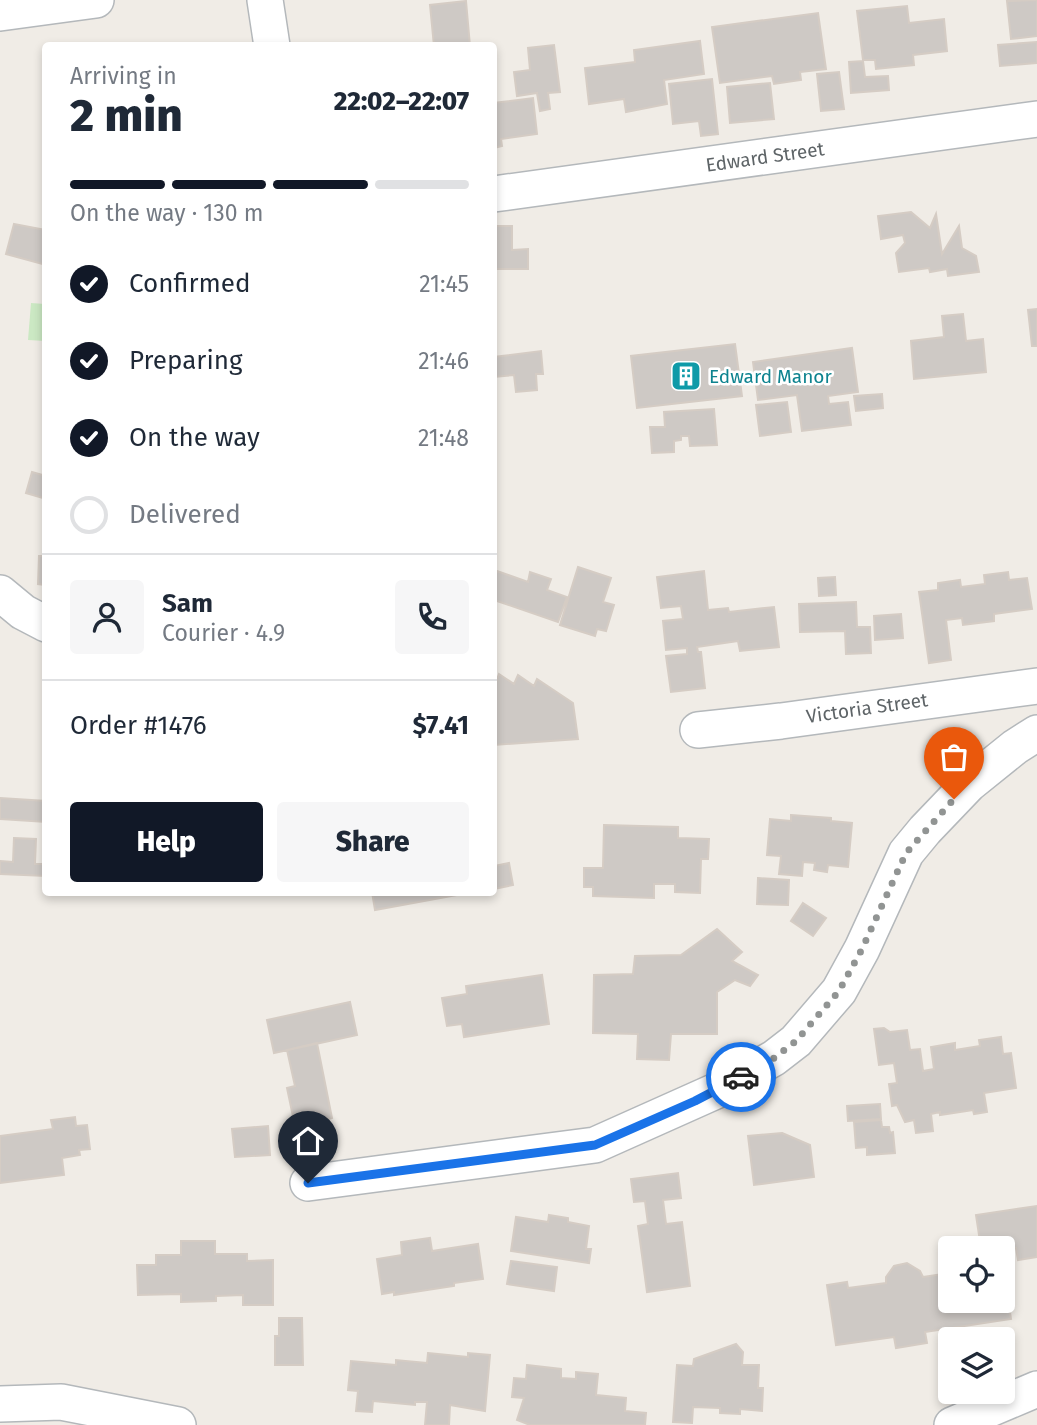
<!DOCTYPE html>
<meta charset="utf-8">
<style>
body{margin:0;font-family:"Fira Sans",sans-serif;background:#f6f6f7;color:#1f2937;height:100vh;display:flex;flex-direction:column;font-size:26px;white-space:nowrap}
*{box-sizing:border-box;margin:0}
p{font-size:23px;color:#747a83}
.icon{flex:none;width:38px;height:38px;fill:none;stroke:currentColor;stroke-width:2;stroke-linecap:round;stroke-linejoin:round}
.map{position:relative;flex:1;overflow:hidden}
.sheet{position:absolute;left:42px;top:42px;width:455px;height:854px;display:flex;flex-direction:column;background:#fff;border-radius:7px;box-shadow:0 4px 10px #0003}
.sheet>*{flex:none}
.tools{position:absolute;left:938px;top:1236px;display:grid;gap:14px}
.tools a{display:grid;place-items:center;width:77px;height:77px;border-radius:7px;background:#fff;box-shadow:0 4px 10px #0003;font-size:35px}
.pin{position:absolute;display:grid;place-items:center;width:60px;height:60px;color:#fff;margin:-72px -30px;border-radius:50% 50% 50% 0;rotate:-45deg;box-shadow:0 0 7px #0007}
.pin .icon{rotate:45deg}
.courier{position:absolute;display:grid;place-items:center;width:70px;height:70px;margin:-35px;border:5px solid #1a73e8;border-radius:50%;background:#fff;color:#222;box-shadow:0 2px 9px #0007}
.head em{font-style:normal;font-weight:800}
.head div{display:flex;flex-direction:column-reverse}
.head{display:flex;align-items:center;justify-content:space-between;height:119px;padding:0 28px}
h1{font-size:46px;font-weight:800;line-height:52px}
.bar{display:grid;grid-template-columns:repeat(4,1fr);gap:10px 7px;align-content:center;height:84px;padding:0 28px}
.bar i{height:9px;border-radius:5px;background:#e0e1e3}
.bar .active{background:#111827}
.bar p{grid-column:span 4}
.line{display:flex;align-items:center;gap:18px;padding:0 28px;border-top:2px solid #e0e1e3}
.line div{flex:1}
.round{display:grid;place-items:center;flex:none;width:74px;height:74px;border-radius:7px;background:#f6f6f7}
ol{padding:0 28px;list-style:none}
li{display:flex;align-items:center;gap:21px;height:77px}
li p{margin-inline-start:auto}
li .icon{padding:7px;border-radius:50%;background:#111827;color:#fff;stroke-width:4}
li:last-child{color:#747a83}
li i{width:38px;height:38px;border:4px solid #e0e1e3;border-radius:50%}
.action{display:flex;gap:14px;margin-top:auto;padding:14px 28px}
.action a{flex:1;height:80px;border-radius:7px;background:#111827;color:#fff;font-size:28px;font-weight:800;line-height:80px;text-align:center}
.action a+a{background:#f6f6f7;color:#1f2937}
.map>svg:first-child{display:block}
</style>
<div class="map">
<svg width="1037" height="1425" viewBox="0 0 1037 1425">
<rect width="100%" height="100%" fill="#f0ece6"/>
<path fill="#cbe8c3" d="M 31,303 L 45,304 L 45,341 L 28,340 Z"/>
<path fill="#cec9c5" stroke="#d5ccc4" stroke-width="2" d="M 1037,0 L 1037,36 L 1011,39 L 1007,1 Z
M 466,1 L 470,46 L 434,46 L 430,5 Z
M 907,6 L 909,23 L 944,19 L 947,51 L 913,55 L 914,65 L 876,69 L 875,60 L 863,60 L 857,11 Z
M 818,13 L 826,69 L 800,72 L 801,80 L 774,84 L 772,76 L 720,83 L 712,27 Z
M 700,41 L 704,74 L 664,80 L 667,104 L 626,112 L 624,99 L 589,104 L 585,68 L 635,62 L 634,50 Z
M 1037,42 L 1037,63 L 1000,66 L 998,45 Z
M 554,45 L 560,92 L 548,93 L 550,109 L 540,111 L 537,93 L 517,96 L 514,72 L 530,70 L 528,48 Z
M 863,61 L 865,77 L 888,76 L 889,90 L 851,93 L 849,62 Z
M 839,72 L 844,109 L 821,111 L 817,74 Z
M 712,79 L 718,134 L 701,136 L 699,121 L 673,124 L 669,84 Z
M 770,83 L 774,119 L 730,123 L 727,87 Z
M 533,98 L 537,134 L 501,139 L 502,146 L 494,148 L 494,103 Z
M 911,212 L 930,228 L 936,214 L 942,254 L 959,226 L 962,248 L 976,256 L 979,272 L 948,276 L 947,269 L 930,272 L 929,268 L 899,272 L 896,253 L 905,243 L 903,235 L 881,239 L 878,216 Z
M 14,224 L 46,230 L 46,265 L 6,254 Z
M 494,226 L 512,226 L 512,250 L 528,249 L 528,269 L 494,269 Z
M 1037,309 L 1037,346 L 1032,346 L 1028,310 Z
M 963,314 L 966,341 L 983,339 L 986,372 L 914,379 L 911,341 L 944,337 L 942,316 Z
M 735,344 L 742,396 L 637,408 L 631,356 Z
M 852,348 L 858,392 L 828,396 L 829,404 L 848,402 L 851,425 L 802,431 L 797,395 L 758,400 L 753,362 Z
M 541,351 L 543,374 L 536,374 L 537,390 L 516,392 L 514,375 L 494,377 L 494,357 Z
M 882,394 L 883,408 L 856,411 L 854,396 Z
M 787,402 L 791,432 L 760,436 L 756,405 Z
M 714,409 L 717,445 L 690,446 L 689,436 L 681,436 L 681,440 L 674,441 L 674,452 L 652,453 L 650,427 L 665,427 L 664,412 Z
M 32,472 L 46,476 L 46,499 L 26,493 Z
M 39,556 L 46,556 L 46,585 L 38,584 Z
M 578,567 L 611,578 L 603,602 L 614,605 L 606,631 L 597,629 L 595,636 L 560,625 Z
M 497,571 L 528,582 L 530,572 L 551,579 L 547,590 L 567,597 L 558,622 L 494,600 L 494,580 Z
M 704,571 L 708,610 L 728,608 L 729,612 L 774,607 L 779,647 L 740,651 L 738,641 L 697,647 L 698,652 L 701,652 L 705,688 L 671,692 L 666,656 L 687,654 L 687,648 L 666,650 L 663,621 L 683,619 L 681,606 L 661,608 L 657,577 Z
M 1008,572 L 1009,580 L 1027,578 L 1032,609 L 994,614 L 994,621 L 963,625 L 962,618 L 946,620 L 951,660 L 929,663 L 919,592 L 938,590 L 938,583 L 960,580 L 961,587 L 985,584 L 984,575 Z
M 835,577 L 836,595 L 819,596 L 818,578 Z
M 856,602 L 857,627 L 870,627 L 871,653 L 846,654 L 845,631 L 800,632 L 799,604 Z
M 901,614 L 903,638 L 875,640 L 874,616 Z
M 499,674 L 514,684 L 518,675 L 534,686 L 537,679 L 573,703 L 578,739 L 494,745 L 494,685 L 495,685 Z
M 0,798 L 46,801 L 46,822 L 0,819 Z
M 791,815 L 831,818 L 831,821 L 852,823 L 848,867 L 828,865 L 827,872 L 814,870 L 815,863 L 803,862 L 802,876 L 779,874 L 781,856 L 767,855 L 770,819 L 791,821 Z
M 604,825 L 678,827 L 678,838 L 709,839 L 708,859 L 701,859 L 700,893 L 675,892 L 675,884 L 654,884 L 654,898 L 593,896 L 593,887 L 584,887 L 584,868 L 603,868 Z
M 14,838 L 36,839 L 35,864 L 46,864 L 46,876 L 0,874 L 0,861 L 13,862 Z
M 509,863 L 513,885 L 494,889 L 494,866 Z
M 758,878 L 789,880 L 788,905 L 757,904 Z
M 372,892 L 473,892 L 375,910 Z
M 803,903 L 826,918 L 813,936 L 791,921 Z
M 717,929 L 742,952 L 732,961 L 758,975 L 750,986 L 735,980 L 717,992 L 717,1034 L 671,1034 L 669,1060 L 637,1059 L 638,1034 L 593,1033 L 594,975 L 633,974 L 635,956 L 681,955 Z
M 542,975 L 549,1024 L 464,1037 L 462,1024 L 447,1026 L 442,998 L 467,994 L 466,986 Z
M 350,1002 L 357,1035 L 274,1053 L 267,1020 Z
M 884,1028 L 890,1032 L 907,1030 L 910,1050 L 920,1049 L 923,1071 L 934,1069 L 931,1047 L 955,1043 L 955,1050 L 980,1046 L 979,1040 L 1001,1037 L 1003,1054 L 1011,1053 L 1016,1088 L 984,1093 L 987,1112 L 974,1114 L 973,1110 L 940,1115 L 940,1112 L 931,1114 L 933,1131 L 916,1133 L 914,1120 L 905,1122 L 897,1105 L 892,1106 L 889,1084 L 897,1083 L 894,1063 L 879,1065 L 874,1029 Z
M 317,1043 L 332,1118 L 295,1126 L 287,1088 L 295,1086 L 287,1050 Z
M 880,1104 L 881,1119 L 848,1121 L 847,1106 Z
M 75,1117 L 76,1126 L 87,1125 L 90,1149 L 79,1150 L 80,1155 L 62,1158 L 64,1175 L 0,1183 L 0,1136 L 53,1129 L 51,1120 Z
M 881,1120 L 882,1127 L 889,1127 L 890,1133 L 893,1132 L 895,1153 L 867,1155 L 867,1147 L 856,1148 L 854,1122 Z
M 268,1126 L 270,1155 L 235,1157 L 232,1129 Z
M 782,1133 L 810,1145 L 814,1177 L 754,1185 L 748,1136 Z
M 678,1173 L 681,1198 L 663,1200 L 666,1224 L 682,1222 L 690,1286 L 647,1292 L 638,1226 L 648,1224 L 645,1201 L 634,1202 L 631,1179 Z
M 1037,1206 L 1037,1257 L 1018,1260 L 1016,1248 L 1003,1250 L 1003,1248 L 981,1248 L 976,1215 Z
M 549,1215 L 568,1218 L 568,1222 L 589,1226 L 586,1249 L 591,1249 L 589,1263 L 511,1251 L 516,1217 L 548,1222 Z
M 430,1238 L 432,1251 L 478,1244 L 483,1279 L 454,1283 L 454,1286 L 394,1295 L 394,1292 L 382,1294 L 377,1259 L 402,1255 L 401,1242 Z
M 181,1241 L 215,1241 L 215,1254 L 247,1254 L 247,1261 L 273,1260 L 273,1305 L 243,1305 L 243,1295 L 216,1296 L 216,1301 L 181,1302 L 181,1294 L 138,1295 L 137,1265 L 156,1265 L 156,1255 L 181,1255 Z
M 511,1261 L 557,1267 L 554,1291 L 507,1284 Z
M 907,1263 L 920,1271 L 923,1277 L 950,1273 L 950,1300 L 1003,1300 L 1004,1273 L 1011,1319 L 925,1332 L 927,1343 L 896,1348 L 894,1337 L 836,1345 L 827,1285 L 847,1282 L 848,1288 L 886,1283 L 886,1277 L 894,1266 Z
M 279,1318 L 302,1318 L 303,1365 L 275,1365 L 275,1336 L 279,1336 Z
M 736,1344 L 743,1352 L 742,1365 L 759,1365 L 758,1388 L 763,1388 L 762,1411 L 740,1409 L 740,1414 L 720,1413 L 720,1408 L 693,1407 L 692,1423 L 673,1422 L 677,1365 L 693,1366 L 694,1359 Z
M 428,1353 L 468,1357 L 468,1353 L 490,1355 L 485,1411 L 450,1405 L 449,1425 L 425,1425 L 427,1402 L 415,1402 L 415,1405 L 373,1401 L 372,1412 L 356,1411 L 358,1391 L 348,1390 L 351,1361 L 396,1365 L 396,1360 L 427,1363 Z
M 527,1365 L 561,1369 L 561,1378 L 576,1379 L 576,1372 L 598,1374 L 596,1395 L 626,1398 L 625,1411 L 646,1413 L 645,1425 L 530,1425 L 517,1420 L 524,1398 L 512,1397 L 514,1378 L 526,1379 Z"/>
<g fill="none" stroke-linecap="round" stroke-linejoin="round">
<g stroke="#b4b8bb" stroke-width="38">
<path id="minor" d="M 265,0 L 272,46
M 0,13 L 96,0
M 494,194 L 1037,119
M 0,593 L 23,612 L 46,624
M 698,730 L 781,721 L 1037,686
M 308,1183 L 595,1145 L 718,1090 L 774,1058 L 796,1041 L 839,991 L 862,949 L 906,853 L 925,830 L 969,784 L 1015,747 L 1037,733
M 0,1404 L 61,1402 L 178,1425
M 952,1425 L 1037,1389"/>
</g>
<use href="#minor" stroke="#fff" stroke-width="35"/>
</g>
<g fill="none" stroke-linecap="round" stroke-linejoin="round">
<path stroke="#919493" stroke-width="7" stroke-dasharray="0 12.6" d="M 741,1077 L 774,1058 L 796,1041 L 839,991 L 862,949 L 906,853 L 954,799"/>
<path stroke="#1a73e8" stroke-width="9" d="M 308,1183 L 595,1145 L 695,1101 L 741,1077"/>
</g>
<defs>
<g id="building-square" transform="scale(1.575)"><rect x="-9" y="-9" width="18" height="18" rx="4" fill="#0f9aa8" stroke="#fff"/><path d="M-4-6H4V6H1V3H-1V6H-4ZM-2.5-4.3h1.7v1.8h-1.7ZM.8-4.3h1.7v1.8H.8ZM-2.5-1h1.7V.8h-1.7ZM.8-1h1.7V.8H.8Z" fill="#fff"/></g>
</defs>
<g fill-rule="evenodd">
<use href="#building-square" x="686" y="376"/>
</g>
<g text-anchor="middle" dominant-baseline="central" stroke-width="5" stroke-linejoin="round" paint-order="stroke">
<g font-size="19" fill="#5e6467" stroke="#fff">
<text transform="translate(765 157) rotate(-8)">Edward Street</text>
<text transform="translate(867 708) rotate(-8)">Victoria Street</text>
</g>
<g font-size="19" fill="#0d838f" stroke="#fff" text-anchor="start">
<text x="709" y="376">Edward Manor</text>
</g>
</g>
</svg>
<div class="tools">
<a><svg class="icon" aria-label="locate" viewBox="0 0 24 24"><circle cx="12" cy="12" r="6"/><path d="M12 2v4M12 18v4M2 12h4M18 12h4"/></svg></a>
<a><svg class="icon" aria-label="layers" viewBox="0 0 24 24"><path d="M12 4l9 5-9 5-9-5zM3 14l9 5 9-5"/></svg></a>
</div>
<div class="pin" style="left:954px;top:799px;background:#ea580c"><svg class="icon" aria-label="bag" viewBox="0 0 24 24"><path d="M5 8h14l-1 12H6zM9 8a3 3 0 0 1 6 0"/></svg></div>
<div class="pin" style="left:308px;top:1183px;background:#1f2937"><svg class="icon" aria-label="home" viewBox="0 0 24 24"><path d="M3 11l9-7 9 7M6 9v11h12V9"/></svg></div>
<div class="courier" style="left:741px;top:1077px"><svg class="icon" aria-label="car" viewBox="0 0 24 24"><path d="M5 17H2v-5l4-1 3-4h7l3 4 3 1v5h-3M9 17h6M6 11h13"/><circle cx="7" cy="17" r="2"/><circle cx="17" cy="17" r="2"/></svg></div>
<section class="sheet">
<div class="head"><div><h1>2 min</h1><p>Arriving in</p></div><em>22:02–22:07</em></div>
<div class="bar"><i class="active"></i><i class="active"></i><i class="active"></i><i></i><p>On the way · 130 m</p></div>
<ol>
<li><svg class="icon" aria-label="check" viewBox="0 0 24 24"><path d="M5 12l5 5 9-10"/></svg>Confirmed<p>21:45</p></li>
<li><svg class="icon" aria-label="check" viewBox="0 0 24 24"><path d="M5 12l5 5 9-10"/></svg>Preparing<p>21:46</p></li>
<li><svg class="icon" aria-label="check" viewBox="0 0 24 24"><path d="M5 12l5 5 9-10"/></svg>On the way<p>21:48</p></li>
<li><i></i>Delivered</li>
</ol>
<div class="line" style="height:126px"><a class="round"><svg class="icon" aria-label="person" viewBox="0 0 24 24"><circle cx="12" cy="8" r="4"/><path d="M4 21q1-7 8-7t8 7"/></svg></a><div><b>Sam</b><p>Courier · 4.9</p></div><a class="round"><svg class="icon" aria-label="phone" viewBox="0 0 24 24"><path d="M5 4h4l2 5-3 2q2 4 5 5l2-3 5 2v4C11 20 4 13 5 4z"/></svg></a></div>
<div class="line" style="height:91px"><div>Order #1476</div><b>$7.41</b></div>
<div class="action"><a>Help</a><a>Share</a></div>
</section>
</div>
